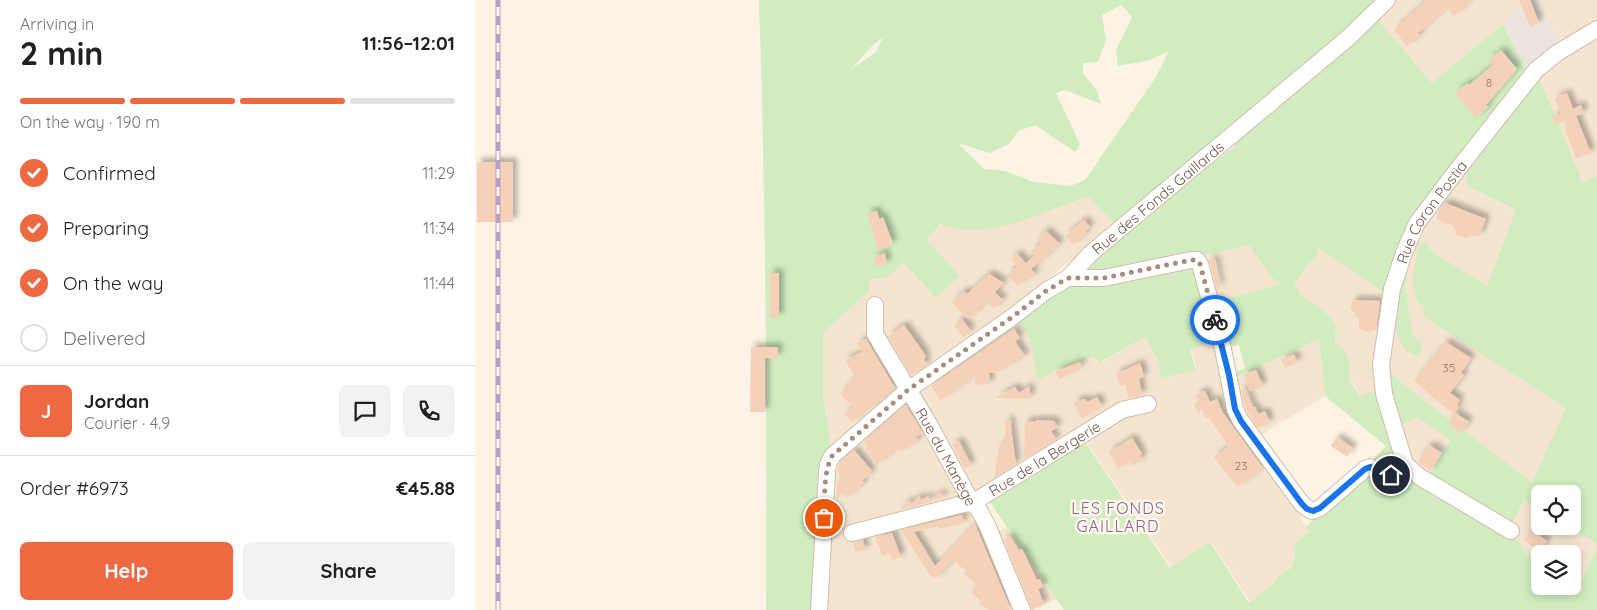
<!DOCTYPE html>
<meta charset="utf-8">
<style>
body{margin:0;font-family:Quicksand,sans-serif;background:#f2f2f2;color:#202124;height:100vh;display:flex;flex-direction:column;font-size:19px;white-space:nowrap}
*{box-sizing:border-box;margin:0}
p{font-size:16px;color:#757577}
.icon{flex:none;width:28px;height:28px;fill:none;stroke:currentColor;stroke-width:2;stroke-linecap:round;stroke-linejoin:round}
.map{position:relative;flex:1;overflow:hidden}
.panel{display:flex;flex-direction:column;background:#fff;width:475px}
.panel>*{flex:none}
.buttons{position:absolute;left:1056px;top:485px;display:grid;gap:10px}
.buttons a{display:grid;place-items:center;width:50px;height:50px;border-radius:8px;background:#fff;box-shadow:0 2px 8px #0003;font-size:25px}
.pin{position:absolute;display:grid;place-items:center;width:42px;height:42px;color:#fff;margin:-21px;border:2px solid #fff;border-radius:50%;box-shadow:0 1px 5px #0007}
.courier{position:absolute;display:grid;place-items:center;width:50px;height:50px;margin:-25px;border:4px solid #1a73e8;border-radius:50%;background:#fff;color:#222;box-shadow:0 1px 6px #0007}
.overview em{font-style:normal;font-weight:800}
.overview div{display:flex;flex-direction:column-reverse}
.overview{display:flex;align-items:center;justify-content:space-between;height:85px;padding:0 20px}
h1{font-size:32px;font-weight:800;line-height:38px}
.bar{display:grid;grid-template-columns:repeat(4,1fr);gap:8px 5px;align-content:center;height:60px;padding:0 20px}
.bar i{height:6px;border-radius:4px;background:#e0e0e0}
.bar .active{background:#ee6841}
.bar p{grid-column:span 4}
.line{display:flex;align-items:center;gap:12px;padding:0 20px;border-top:1px solid #e0e0e0}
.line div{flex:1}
.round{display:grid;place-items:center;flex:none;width:52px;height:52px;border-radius:8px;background:#f2f2f2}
ol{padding:0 20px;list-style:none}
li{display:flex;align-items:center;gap:15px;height:55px}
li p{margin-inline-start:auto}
li .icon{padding:5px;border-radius:50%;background:#ee6841;color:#fff;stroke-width:4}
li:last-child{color:#757577}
li i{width:28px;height:28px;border:2px solid #e0e0e0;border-radius:50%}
.button{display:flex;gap:10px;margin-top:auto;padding:10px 20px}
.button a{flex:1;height:58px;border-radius:8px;background:#ee6841;color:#fff;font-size:20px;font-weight:800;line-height:58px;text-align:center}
.button a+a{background:#f2f2f2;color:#202124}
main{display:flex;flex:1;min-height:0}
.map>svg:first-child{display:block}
</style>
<main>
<section class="panel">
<div class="overview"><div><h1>2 min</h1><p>Arriving in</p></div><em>11:56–12:01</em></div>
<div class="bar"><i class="active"></i><i class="active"></i><i class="active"></i><i></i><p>On the way · 190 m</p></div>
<ol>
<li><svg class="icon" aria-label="check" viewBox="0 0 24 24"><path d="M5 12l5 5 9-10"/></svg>Confirmed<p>11:29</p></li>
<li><svg class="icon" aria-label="check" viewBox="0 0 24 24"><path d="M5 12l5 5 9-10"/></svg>Preparing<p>11:34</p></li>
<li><svg class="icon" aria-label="check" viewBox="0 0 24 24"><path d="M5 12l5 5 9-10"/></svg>On the way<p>11:44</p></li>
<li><i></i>Delivered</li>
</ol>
<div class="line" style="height:90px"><b class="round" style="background:#ee6841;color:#fff">J</b><div><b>Jordan</b><p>Courier · 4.9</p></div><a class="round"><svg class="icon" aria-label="chat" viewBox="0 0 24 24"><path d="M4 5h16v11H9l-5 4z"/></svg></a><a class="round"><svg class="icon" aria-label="phone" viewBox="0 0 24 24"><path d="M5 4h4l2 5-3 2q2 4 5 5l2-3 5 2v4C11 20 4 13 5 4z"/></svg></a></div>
<div class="line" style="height:65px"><div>Order #6973</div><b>€45.88</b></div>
<div class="button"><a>Help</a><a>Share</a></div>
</section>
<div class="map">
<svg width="1122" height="610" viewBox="0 0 1122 610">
<defs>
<filter id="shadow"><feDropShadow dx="4.5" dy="-4.5" stdDeviation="2.5" flood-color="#0004"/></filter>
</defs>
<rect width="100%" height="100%" fill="#fdf3e2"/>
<path fill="#f5e5d0" d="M 912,0 L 1057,0 L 957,83 L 904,21 L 899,11 Z
M 1062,0 L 1122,0 L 1122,176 L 1105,182 L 1061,70 L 1085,45 Z
M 991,167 L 992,186 L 1042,211 L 1012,286 L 955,250 L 949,316 L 1092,408 L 1057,482 L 929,385 L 917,373 L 911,357 L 909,394 L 884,397 L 882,390 L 875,379 L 875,367 L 860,344 L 861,327 L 845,308 L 825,294 L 819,283 L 842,254 L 842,247 L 929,253 Z
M 614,197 L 640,224 L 613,249 L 586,268 L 567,284 L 571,291 L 557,338 L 565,379 L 582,369 L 621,355 L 627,362 L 671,336 L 682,355 L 689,378 L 722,369 L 716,348 L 747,340 L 756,379 L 844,339 L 850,396 L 782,437 L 830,513 L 825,518 L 834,530 L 826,538 L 819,551 L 820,557 L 818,564 L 805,575 L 799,583 L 775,602 L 736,542 L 697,568 L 607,436 L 499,498 L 441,396 L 512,335 L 433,390 L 518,534 L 532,527 L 581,599 L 557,610 L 344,610 L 357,456 L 348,395 L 348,333 L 394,291 L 394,279 L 409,278 L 428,262 L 461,298 L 485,276 L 452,240 L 467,224 L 488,228 L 507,230 L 554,218 Z
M 774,245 L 807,284 L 736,303 L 722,260 L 731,255 Z
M 942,417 L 976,440 L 946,486 L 920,465 L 925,426 Z
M 1049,500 L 1065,510 L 1065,526 L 1093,526 L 1122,544 L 1122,547 L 1106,582 L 1107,594 L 1093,586 L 1098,586 L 1098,554 L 1065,554 L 1065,568 L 1058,562 L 1050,553 L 1034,530 Z"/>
<path fill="#ece5dd" d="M 1057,0 L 1062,0 L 1085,45 L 1051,72 L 1028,24 Z"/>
<path fill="#d1ecc0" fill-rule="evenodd" d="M 284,0 L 912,0 L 899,11 L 904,21 L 957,83 L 1028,24 L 1051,72 L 1061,70 L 1106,179 L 1106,182 L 1122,176 L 1122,544 L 1093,526 L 1098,526 L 1098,494 L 1065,494 L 1065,510 L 1049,500 L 1034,530 C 1046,542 1051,557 1065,568 L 1065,586 L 1093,586 L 1107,593 L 1106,582 L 1122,547 L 1122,610 L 589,610 L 510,495 L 606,436 L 695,568 L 735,542 L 774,603 L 798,584 L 805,575 L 815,568 L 818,564 L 820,557 L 819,551 L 820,544 L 834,531 L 831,527 L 911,446 L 850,396 L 844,339 L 755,380 L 754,375 L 770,368 L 764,345 L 748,349 L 745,341 L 715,349 L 721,370 L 687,378 L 681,356 L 670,337 L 625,362 L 619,356 L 581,370 L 563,380 L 555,339 L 540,315 L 593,287 L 602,285 L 618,273 L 613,270 L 612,264 L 647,233 L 760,146 L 751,140 L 640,224 L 614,197 C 568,210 515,243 466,224 L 452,240 L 485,276 L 461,298 L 428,262 L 416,275 L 409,278 L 394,279 L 394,291 L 348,333 L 348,395 L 357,456 L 344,610 L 291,610 C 292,407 291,203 284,0 ZM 646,5 L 657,17 L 641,50 L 643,66 L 675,60 L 694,51 L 681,77 L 610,180 L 595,186 L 559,182 L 530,171 L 509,169 L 483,143 L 515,153 L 534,144 L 543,131 L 560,125 L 600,152 L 605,144 L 581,93 L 590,90 L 626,104 L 622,91 L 608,73 L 608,63 L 623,62 L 631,40 L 627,15 ZM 408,37 L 401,52 L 376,69 L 396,47 ZM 991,168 L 992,186 L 1041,210 L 1012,286 L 955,250 L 952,243 L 948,242 L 944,244 C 940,255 935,293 943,302 C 943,303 949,306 949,306 L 948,316 L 1091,408 L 1057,482 L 929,385 L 917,373 L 911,357 L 902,392 L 895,392 L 884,397 C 882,390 876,384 875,379 C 874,375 876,370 875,366 C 874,356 868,348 860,343 L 861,327 L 856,318 L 845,308 L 825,294 L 819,283 L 842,254 L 842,247 L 916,297 L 917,294 C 920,315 918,350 942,356 L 945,355 L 948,345 L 937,334 L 931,290 L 932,266 L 942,223 ZM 774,245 L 795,276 L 806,284 L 736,303 L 722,260 L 731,255 ZM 942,417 L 976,440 L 946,486 L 920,465 L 925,426 Z"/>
<path fill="#f4d1b8" filter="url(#shadow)" d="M 952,0 L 997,0 L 978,16 L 972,8 L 943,33 L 945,35 L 932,46 L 919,30 Z
M 1044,0 L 1055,0 L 1064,23 L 1055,27 Z
M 1026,50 L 1042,69 L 1011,105 L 1013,107 L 1001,118 L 980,93 L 993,83 L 994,85 L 1018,65 L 1014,60 Z
M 1092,93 L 1098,109 L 1106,105 L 1109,113 L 1101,116 L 1116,153 L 1101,158 L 1090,129 L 1092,128 L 1089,121 L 1080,125 L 1077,118 L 1086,114 L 1080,98 Z
M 2,162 L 38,162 L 38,222 L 2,222 Z
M 970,203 L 1011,219 L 1004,237 L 994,233 L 992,239 L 980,234 L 981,230 L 978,228 L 979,226 L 961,219 L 963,214 L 961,214 Z
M 402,211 L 404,219 L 408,217 L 418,244 L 403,250 L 392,213 Z
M 609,220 L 615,227 L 610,232 L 611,234 L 598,245 L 590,236 Z
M 571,231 L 585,244 L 556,269 L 560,274 L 554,280 L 552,277 L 543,286 L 532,275 L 542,266 L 545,269 L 536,259 L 542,254 L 551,263 L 560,255 L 556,251 L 566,243 L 562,239 Z
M 410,253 L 412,264 L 401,266 L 399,257 Z
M 740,259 L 745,288 L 742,289 L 734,260 Z
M 295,273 L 304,273 L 304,318 L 295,318 Z
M 514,274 L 529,283 L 520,292 L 528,300 L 518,309 L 512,301 L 493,319 L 477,302 L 489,291 L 492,294 Z
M 878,300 L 905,301 L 901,330 L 896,330 L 897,333 L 884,329 L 884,317 L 880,317 L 880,313 L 875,308 Z
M 487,319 L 496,331 L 489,337 L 479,326 Z
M 429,325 L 451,356 L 449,360 L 452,364 L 436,375 L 413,336 Z
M 539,329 L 545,338 L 540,341 L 550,356 L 523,372 L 514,373 L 515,384 L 500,385 L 500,377 L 465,400 L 456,386 Z
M 391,339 L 420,388 L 396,409 L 394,406 L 377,422 L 370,414 L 378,407 L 365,394 L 380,377 L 370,360 L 387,352 L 382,343 Z
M 971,342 L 996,358 L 986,373 L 989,375 L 975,393 L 985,400 L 982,405 L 984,407 L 979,412 L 994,422 L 985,433 L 974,424 L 979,412 L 978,413 L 970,407 L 939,381 Z
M 276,347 L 303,347 L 303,358 L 290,358 L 290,412 L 275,412 Z
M 819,354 L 823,362 L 810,368 L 806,360 Z
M 605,362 L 607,367 L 585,379 L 580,372 Z
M 665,363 L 669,376 L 664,379 L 667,395 L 653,398 L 651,385 L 646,386 L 641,374 Z
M 781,370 L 788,386 L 775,391 L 769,375 Z
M 555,386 L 555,399 L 520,398 L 540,387 L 544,393 Z
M 770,388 L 778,408 L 780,407 L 783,414 L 790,411 L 795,422 L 783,428 L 775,416 L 770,406 L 766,390 Z
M 730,391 L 735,402 L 742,399 L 748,413 L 788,468 L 762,487 L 739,457 L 754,446 L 734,418 L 731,419 L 727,410 L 723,412 L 719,404 L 724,402 L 721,395 Z
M 622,397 L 627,406 L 607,418 L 598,402 L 610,399 L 612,402 Z
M 431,405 L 448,433 L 441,437 L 443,441 L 425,452 L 422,448 L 400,466 L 389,441 Z
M 531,420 L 535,420 L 541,464 L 519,478 L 525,444 L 529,445 Z
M 561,420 L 579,421 L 583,427 L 576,431 L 581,439 L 549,459 L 550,421 L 561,422 Z
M 862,437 L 878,448 L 872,457 L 856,446 Z
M 657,438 L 667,454 L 665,455 L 667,459 L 657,466 L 655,461 L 643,468 L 634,452 Z
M 484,441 L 496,465 L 490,469 L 495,478 L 477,445 Z
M 954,445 L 967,453 L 955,471 L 943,462 Z
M 379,450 L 397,471 L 394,473 L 395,475 L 387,480 L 389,483 L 386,486 L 372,497 L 368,493 L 361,499 L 362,486 L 361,485 L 368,479 L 362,471 L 363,467 L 365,462 Z
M 466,493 L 469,498 L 424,510 L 434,500 L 436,504 L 444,496 L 446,500 L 453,496 L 455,500 Z
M 487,515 L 489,523 L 464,529 L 463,526 L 439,532 L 460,566 L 500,524 L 536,610 L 513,610 L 504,604 L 506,601 L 496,592 L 502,585 L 489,574 L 491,571 L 478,560 L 460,579 L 454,574 L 426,530 Z
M 1057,530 L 1072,541 L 1064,552 L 1049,540 Z
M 417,533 L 426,557 L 417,560 L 414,554 L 407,556 L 400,537 Z
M 535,536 L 544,550 L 547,549 L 562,580 L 565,579 L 568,587 L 563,589 L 569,604 L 557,610 L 529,539 Z
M 388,540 L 390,550 L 381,552 L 378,543 Z"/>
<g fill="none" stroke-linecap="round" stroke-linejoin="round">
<g stroke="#d1bcab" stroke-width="18">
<g id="minor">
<path d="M 593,278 L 629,278 L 716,260 L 722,260 L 725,264 L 748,349 L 760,409 L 766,421 L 827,504 L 835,510 L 838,511 L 845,508 L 890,469 L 895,467 L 906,473 L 916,475 L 926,469 L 930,464"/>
<path id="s1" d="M 400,305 L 400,334 L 454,424 L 497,503 L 503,508 L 513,527 L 547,610"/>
<path id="s2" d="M 1036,531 L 945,477 L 930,464 L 909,394 L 906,365 L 917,289 L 929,253 L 942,223 L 979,174 L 1061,70 L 1082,53 L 1122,29"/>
<path id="s3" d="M 377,533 L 488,504 L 497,503 L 647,410 L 673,404"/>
<path id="s4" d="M 344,610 L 352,472 L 353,464 L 357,456 L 433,390 L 540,315 L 571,291 L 593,278 L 615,254 L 873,38 L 912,0"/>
</g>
</g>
<use href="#minor" stroke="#fff" stroke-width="16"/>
<g stroke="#b6a0c7" stroke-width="5">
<path id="rail" d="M 23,610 L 23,0"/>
</g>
<use href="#rail" stroke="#fff7ea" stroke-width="3" stroke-dasharray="9" stroke-linecap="butt"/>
</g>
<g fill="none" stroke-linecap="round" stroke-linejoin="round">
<path stroke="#a58e7d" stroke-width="5" stroke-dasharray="0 9" d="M 349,518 C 350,497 348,474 357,456 L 433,390 L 540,315 L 571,291 L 593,278 L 629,278 L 716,260 L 722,260 L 725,264 L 740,320"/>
<path stroke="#1a73e8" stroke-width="6" d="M 740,320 L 754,375 L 760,409 L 766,421 L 827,504 L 832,509 L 838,511 L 845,508 L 890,469 L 895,467 L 906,473 L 916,475"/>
</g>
<g text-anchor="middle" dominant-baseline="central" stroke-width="5" stroke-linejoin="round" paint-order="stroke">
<g font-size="12" fill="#967663">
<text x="1014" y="82">8</text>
<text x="974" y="367">35</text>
<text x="766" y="465">23</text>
</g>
<g font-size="15" fill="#765847" stroke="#fff7ea">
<text stroke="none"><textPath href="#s4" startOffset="572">Rue des Fonds Gaillards</textPath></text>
<text stroke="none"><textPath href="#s2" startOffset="392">Rue Coron Postia</textPath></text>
<text stroke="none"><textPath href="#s1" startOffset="171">Rue du Manège</textPath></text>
<text stroke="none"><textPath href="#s3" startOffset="209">Rue de la Bergerie</textPath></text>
</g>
<g font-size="16" letter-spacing="1" fill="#88629a" stroke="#fff7ea">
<text x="643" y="508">LES FONDS<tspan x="643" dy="18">GAILLARD</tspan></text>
</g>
</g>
</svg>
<div class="buttons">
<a><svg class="icon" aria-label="locate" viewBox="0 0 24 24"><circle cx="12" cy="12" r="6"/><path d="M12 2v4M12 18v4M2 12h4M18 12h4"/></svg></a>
<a><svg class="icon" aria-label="layers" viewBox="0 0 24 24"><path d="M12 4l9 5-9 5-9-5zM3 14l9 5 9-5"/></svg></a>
</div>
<div class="pin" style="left:349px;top:518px;background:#ea580c"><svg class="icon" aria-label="bag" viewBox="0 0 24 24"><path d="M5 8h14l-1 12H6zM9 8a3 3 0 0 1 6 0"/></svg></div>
<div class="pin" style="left:916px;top:475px;background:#1f2937"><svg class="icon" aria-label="home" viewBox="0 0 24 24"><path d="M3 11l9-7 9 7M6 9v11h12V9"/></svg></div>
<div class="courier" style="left:740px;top:320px"><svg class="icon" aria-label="bike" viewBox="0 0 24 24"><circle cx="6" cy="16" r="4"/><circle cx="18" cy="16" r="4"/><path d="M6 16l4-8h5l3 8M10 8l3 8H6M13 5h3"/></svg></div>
</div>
</main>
